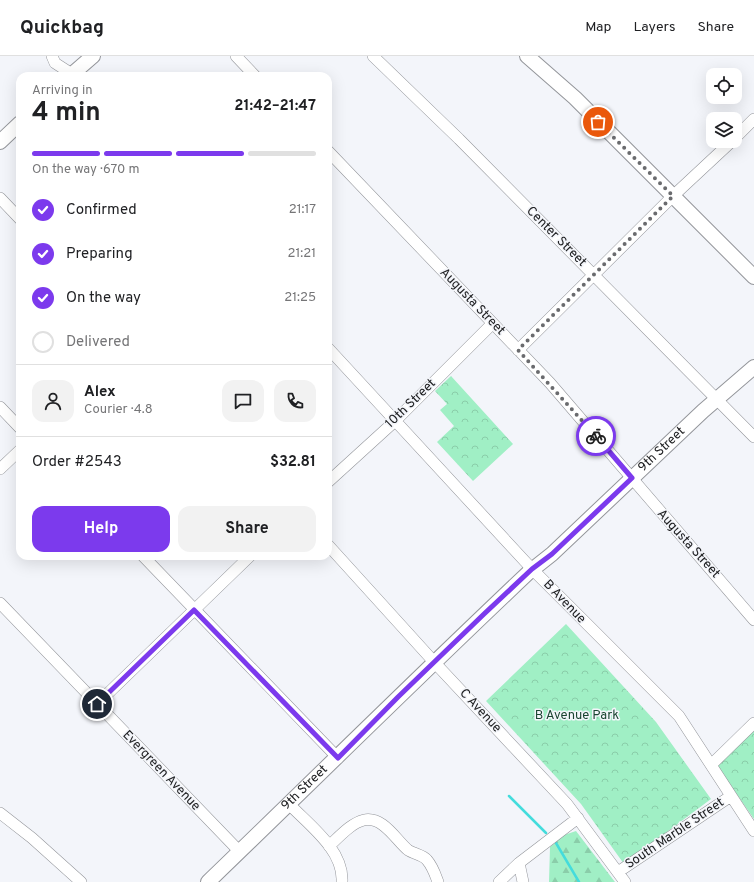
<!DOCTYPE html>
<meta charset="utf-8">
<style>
body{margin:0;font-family:Overpass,sans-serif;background:#f2f2f2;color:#202124;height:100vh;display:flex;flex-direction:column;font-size:15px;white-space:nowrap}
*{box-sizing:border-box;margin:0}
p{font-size:13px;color:#757577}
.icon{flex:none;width:22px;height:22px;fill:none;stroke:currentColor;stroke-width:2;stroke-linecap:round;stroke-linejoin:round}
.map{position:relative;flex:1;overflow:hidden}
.panel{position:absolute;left:16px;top:16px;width:316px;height:488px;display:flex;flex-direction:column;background:#fff;border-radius:12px;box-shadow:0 4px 16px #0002}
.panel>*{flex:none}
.tools{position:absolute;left:706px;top:12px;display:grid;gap:8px}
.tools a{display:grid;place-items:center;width:36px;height:36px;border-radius:8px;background:#fff;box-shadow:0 4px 16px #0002;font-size:20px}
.pin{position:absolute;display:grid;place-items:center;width:34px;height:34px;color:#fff;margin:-17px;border:2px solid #fff;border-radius:50%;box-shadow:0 1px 4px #0007}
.courier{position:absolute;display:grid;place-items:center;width:40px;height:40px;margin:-20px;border:3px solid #7c3aed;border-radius:50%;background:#fff;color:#222;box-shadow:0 1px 5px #0007}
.head em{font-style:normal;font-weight:700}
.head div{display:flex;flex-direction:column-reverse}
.head{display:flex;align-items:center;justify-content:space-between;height:68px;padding:0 16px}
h1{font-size:26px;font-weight:700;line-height:30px}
.bar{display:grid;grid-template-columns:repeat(4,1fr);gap:6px 4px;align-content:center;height:48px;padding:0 16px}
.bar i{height:5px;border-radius:3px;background:#e0e0e0}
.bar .on{background:#7c3aed}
.bar p{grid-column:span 4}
.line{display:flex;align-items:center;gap:10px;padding:0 16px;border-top:1px solid #e0e0e0}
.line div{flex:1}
.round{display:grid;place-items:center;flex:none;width:42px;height:42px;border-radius:12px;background:#f2f2f2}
ol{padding:0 16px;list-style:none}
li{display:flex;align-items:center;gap:12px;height:44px}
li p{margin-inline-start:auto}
li .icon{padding:4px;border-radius:50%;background:#7c3aed;color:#fff;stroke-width:4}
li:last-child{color:#757577}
li i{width:22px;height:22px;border:2px solid #e0e0e0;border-radius:50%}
.button{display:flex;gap:8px;margin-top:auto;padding:8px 16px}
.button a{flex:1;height:46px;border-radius:12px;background:#7c3aed;color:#fff;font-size:16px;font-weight:700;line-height:46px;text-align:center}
.button a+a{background:#f2f2f2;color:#202124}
header{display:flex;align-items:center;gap:24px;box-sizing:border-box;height:56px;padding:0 20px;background:#fff;border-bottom:1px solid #e0e0e0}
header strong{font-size:19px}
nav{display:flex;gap:22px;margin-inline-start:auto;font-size:14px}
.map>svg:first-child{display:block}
</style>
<header>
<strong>Quickbag</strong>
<nav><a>Map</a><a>Layers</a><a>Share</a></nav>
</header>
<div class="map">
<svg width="754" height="826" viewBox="0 0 754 826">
<defs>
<pattern id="forest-firs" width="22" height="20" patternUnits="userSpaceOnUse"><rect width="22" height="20" fill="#a0efc5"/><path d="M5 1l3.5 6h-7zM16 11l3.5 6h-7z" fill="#8acda9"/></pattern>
<pattern id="park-crowns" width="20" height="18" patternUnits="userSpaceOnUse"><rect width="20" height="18" fill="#a0efc5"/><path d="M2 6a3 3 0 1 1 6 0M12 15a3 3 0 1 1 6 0" fill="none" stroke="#8acda9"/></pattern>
</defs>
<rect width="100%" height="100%" fill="#f3f5fa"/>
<path fill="url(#forest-firs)" d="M 576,775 L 615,826 L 549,826 L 550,791 L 564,779 Z"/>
<path fill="url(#park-crowns)" d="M 451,320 L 513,388 L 473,425 L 437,386 L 454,370 L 440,354 L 447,348 L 435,335 Z
M 566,568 L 656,666 L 711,743 L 624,808 L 581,748 L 486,645 Z
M 754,670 L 754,763 L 717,710 Z"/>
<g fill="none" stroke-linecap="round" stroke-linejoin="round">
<path stroke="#44dcdc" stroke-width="2.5" d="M 509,740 L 546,777
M 556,787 L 579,826"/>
<g stroke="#93959a" stroke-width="12">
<path id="minor" d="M 52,0 L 55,7 L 72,18
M 236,0 L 255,20
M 373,0 L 459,83 L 754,381
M 735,82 L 754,63
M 328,95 L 550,327 L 754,564
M 0,142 L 20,163
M 328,292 L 532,513 L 679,660 L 754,775
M 518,294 L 673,140 L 732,85
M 0,351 L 20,372
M 0,413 L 20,394
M 328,426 L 395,365 L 492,268
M 328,489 L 435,607 L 567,748 L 625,826
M 143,500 L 338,702
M 0,547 L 240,796
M 97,648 L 250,500
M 711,709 L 754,667
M 289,748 C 309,769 344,794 342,826
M 0,757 L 32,782 L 81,826
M 329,790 C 339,781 351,767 364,764 C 383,760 396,784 408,794 C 414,798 423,799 427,804 C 433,811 435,818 438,826
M 618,816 L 731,740
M 499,826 L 519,807
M 523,826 L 519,807 L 578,762"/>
</g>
<g stroke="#93959a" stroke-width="16">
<g id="major">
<path d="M 527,0 L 575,42 L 754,221"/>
<path d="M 70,20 L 93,0"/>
<path d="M 0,86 L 20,67"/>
<path id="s1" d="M 208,826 C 315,723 420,619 528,517 L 552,498 L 703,355 L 754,311"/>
</g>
</g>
<use href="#minor" stroke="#fff" stroke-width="11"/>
<use href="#major" stroke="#fff" stroke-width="14"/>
</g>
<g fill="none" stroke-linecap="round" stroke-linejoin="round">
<path stroke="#6a6b6e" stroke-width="4" stroke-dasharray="0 7.2" d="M 596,380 L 518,294 L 673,140 L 598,66"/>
<path stroke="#7c3aed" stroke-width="5" d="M 97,648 L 194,554 L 338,702 L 398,641 L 484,558 L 532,513 L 552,498 L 632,422 L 596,380"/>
</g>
<g text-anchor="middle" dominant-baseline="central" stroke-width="3" stroke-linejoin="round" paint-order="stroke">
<g font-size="13" fill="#202123" stroke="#f3f5fa">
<text transform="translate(556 181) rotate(45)">Center Street</text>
<text transform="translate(472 246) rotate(46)">Augusta Street</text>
<text transform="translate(411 348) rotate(-44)">10th Street</text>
<text stroke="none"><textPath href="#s1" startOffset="627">9th Street</textPath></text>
<text transform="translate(688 488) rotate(48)">Augusta Street</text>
<text transform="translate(564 546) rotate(46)">B Avenue</text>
<text transform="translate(480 655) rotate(47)">C Avenue</text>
<text transform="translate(161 715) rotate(46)">Evergreen Avenue</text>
<text stroke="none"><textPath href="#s1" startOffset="135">9th Street</textPath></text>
<text transform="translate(675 778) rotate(-34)">South Marble Street</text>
</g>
<g font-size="13" fill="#194530" stroke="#f3f5fa">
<text x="577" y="660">B Avenue Park</text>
</g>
</g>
</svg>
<div class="tools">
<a><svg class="icon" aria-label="locate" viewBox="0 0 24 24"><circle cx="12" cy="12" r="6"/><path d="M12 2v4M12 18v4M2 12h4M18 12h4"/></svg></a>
<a><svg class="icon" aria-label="layers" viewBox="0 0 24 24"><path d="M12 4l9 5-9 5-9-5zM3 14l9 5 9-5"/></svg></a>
</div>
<div class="pin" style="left:598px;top:66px;background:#ea580c"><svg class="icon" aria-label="bag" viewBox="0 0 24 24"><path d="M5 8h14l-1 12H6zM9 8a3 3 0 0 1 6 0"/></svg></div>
<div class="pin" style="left:97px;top:648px;background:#1f2937"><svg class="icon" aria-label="home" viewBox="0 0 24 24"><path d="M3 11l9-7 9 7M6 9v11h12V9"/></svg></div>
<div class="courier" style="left:596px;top:380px"><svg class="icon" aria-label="bike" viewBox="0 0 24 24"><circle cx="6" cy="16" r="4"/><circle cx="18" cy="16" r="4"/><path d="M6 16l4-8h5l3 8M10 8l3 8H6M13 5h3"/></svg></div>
<section class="panel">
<div class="head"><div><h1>4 min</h1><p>Arriving in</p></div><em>21:42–21:47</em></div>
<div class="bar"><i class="on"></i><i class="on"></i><i class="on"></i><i></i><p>On the way · 670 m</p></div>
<ol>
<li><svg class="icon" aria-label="check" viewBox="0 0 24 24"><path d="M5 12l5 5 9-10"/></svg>Confirmed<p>21:17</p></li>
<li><svg class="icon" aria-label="check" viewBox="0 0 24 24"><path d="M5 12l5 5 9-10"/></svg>Preparing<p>21:21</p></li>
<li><svg class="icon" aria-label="check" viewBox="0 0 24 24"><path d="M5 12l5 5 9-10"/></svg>On the way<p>21:25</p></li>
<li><i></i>Delivered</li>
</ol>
<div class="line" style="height:72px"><a class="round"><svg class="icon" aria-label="person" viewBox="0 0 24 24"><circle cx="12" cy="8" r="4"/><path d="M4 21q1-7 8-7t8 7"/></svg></a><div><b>Alex</b><p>Courier · 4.8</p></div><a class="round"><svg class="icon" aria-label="chat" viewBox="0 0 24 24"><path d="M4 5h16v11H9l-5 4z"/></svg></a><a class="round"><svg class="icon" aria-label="phone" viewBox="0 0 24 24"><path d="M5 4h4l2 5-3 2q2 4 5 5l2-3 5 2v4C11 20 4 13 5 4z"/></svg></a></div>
<div class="line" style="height:52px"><div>Order #2543</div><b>$32.81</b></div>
<div class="button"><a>Help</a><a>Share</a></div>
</section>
</div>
